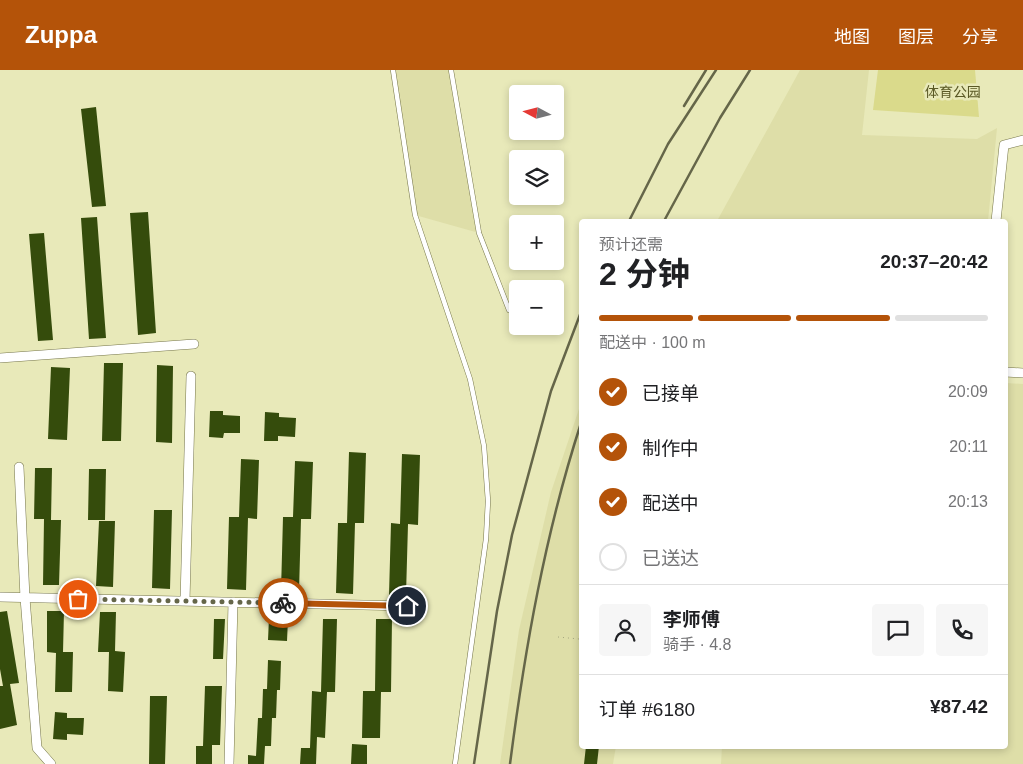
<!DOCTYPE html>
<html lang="zh">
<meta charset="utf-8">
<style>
body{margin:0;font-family:Arial,"Noto Sans SC",sans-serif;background:#f6f6f6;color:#202124;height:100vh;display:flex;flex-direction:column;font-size:19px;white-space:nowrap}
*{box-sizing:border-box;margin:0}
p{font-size:16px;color:#757577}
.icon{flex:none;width:28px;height:28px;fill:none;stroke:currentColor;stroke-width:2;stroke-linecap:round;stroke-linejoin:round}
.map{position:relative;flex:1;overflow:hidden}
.sheet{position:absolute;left:579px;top:149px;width:429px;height:530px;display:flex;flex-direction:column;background:#fff;border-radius:5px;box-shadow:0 2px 8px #0003}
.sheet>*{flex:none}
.needle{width:32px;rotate:277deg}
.fabs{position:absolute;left:509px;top:15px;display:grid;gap:10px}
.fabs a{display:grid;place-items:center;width:55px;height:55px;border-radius:5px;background:#fff;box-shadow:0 2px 8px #0003;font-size:25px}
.pin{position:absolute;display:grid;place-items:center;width:42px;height:42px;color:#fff;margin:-21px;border:2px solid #fff;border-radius:50%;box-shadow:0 1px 5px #0007}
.courier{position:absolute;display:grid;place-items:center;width:50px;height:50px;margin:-25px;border:4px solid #b45309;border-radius:50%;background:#fff;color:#222;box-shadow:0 1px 6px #0007}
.summary em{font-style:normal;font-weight:700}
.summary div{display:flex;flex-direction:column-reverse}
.summary{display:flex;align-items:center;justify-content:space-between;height:85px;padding:0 20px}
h1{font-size:32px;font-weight:700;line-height:38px}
.bar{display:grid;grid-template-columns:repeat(4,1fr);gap:8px 5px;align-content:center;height:60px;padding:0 20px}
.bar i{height:6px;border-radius:4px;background:#e0e0e0}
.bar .selected{background:#b45309}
.bar p{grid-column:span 4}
.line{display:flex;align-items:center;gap:12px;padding:0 20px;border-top:1px solid #e0e0e0}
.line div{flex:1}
.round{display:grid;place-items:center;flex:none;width:52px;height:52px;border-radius:5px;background:#f6f6f6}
ol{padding:0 20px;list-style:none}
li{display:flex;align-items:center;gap:15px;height:55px}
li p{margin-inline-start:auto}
li .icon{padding:5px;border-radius:50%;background:#b45309;color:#fff;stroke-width:4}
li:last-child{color:#757577}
li i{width:28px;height:28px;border:2px solid #e0e0e0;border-radius:50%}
header{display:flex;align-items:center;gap:30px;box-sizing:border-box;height:70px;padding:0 25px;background:#b45309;color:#fff}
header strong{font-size:24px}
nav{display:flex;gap:28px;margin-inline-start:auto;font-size:18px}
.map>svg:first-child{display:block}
</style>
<header>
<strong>Zuppa</strong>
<nav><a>地图</a><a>图层</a><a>分享</a></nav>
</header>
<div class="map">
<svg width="1023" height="694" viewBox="0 0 1023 694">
<rect width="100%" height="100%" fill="#e8e9b9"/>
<path fill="#dedea8" d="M 393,0 L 451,0 L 479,163 L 415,145 Z
M 800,0 L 869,0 L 862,65 L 977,69 L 997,58 L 988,151 L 717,151 Z
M 1005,313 L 1023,314 L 1023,694 L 721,694 L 722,676 L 1005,676 Z
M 581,333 L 581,676 L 616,676 L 613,694 L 500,694 L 519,560 L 551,422 Z"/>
<path fill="#dada8b" d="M 878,0 L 975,0 L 979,47 L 873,40 Z"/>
<path fill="#354c0c" d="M 96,37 L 106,136 L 92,137 L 81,39 Z
M 148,142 L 156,263 L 138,265 L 130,143 Z
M 97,147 L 106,268 L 89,269 L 81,148 Z
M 44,163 L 53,270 L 38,271 L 29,164 Z
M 104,293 L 123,293 L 121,371 L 102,371 Z
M 157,295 L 173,296 L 172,373 L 156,372 Z
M 51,297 L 70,298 L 67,370 L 48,369 Z
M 210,341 L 223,341 L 223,345 L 240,346 L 240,363 L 224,363 L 223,368 L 209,367 Z
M 265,342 L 279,343 L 279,347 L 296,348 L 295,367 L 278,366 L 278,371 L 264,371 Z
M 349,382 L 366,383 L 364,453 L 355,453 L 353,524 L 336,523 L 338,453 L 347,453 Z
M 402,384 L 420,385 L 418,455 L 408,454 L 406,525 L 389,525 L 391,453 L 400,454 Z
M 241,389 L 259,390 L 257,449 L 248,448 L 246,520 L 227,519 L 229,447 L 239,447 Z
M 295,391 L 313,392 L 311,449 L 301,449 L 299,522 L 281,521 L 283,447 L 293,447 Z
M 35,398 L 52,398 L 51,450 L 61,450 L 59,515 L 43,515 L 44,449 L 34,449 Z
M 89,399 L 106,399 L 105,450 L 88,450 Z
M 154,440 L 172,440 L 170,519 L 152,518 Z
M 99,451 L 115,451 L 113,517 L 96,516 Z
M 7,541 L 19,613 L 10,614 L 17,655 L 0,659 L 0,616 L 3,616 L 0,599 L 0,542 Z
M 47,541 L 64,541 L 63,582 L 73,582 L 72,622 L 55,622 L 56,583 L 47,582 Z
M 100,542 L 116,542 L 115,581 L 125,582 L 123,622 L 108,621 L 109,582 L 98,582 Z
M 269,548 L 288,549 L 287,571 L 268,570 Z
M 214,549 L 225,549 L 223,589 L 213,589 Z
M 323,549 L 337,549 L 335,622 L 327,622 L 325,668 L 317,667 L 316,694 L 300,694 L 301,678 L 310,678 L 312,621 L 321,622 Z
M 376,549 L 392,549 L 391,622 L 381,622 L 380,668 L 362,668 L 363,621 L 375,621 Z
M 268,590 L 281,591 L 280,620 L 277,620 L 276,648 L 272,648 L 271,676 L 265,676 L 264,694 L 248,694 L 248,685 L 256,686 L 258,648 L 262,648 L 263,619 L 267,619 Z
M 205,616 L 222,616 L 220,675 L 212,675 L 212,694 L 196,694 L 196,676 L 203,676 Z
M 150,626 L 167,626 L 165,694 L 149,694 Z
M 55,642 L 67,643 L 67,648 L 84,648 L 83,665 L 67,664 L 67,670 L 53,669 Z
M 352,674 L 367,675 L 367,694 L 351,694 Z
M 586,676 L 599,676 L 597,694 L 584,694 Z"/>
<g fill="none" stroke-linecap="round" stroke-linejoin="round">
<g stroke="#76764a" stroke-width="5.5">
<path id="lane" d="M 393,0 L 415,145 L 470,309 L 484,376 L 488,431 L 486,469 L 455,694
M 451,0 L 479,163 L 509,240"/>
</g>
<g stroke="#76764a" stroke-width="10">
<path id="street" d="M 996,151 L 1004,75 L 1023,70
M 0,288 L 194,274
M 1005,302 L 1023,303
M 19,397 L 25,528 L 37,678 L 51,694
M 0,527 L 407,536
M 185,531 L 191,306
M 229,694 L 233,532"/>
</g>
<path stroke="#a5a680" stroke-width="1" stroke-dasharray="1 4" stroke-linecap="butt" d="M 558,567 L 579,569"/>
<use href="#lane" stroke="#fff" stroke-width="4.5"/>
<use href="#street" stroke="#fff" stroke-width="9"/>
<path stroke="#656649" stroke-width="2.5" d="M 684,36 L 706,0
M 629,151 L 668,74 L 716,0
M 664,151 L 720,48 L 750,0
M 474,694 L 497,541 L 512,465 L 551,321 L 581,242
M 510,694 C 525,578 545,464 581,353"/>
</g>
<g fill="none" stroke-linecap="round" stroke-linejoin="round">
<path stroke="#656649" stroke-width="5" stroke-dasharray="0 9" d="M 78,529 L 283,533"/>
<path stroke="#b45309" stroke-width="6" d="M 283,533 L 407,536"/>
</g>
<g text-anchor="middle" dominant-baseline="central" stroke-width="5" stroke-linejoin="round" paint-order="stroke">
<g font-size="14" fill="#5a5925" stroke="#e8e9b9">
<text x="953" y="22">体育公园</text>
</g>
</g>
</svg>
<div class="fabs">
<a><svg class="needle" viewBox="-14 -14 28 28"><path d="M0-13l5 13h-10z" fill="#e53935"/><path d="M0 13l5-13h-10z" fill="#757577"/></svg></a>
<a><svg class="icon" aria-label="layers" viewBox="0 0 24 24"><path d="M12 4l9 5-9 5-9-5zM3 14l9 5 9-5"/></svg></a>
<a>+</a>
<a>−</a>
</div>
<div class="pin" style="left:78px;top:529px;background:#ea580c"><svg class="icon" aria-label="bag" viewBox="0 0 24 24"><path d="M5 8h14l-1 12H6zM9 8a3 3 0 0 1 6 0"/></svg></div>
<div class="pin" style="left:407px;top:536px;background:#1f2937"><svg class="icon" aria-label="home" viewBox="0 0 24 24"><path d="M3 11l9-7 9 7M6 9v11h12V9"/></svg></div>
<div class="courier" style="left:283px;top:533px"><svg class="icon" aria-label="bike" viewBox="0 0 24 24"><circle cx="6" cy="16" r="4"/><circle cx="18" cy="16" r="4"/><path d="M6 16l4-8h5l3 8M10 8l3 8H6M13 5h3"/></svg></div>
<section class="sheet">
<div class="summary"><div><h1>2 分钟</h1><p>预计还需</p></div><em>20:37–20:42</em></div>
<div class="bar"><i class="selected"></i><i class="selected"></i><i class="selected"></i><i></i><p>配送中 · 100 m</p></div>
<ol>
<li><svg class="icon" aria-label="check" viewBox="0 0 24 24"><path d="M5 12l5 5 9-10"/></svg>已接单<p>20:09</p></li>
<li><svg class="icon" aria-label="check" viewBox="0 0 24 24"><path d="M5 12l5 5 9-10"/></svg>制作中<p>20:11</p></li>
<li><svg class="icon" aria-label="check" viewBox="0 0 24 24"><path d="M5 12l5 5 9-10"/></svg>配送中<p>20:13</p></li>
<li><i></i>已送达</li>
</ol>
<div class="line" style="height:90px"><a class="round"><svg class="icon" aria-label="person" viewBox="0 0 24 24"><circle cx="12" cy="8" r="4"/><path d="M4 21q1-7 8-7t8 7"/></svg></a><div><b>李师傅</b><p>骑手 · 4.8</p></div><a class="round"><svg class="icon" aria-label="chat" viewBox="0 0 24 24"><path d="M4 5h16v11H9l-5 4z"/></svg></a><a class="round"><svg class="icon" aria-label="phone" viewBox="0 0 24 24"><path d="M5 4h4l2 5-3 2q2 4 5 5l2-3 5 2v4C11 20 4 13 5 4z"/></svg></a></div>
<div class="line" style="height:65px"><div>订单 #6180</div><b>¥87.42</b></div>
</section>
</div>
